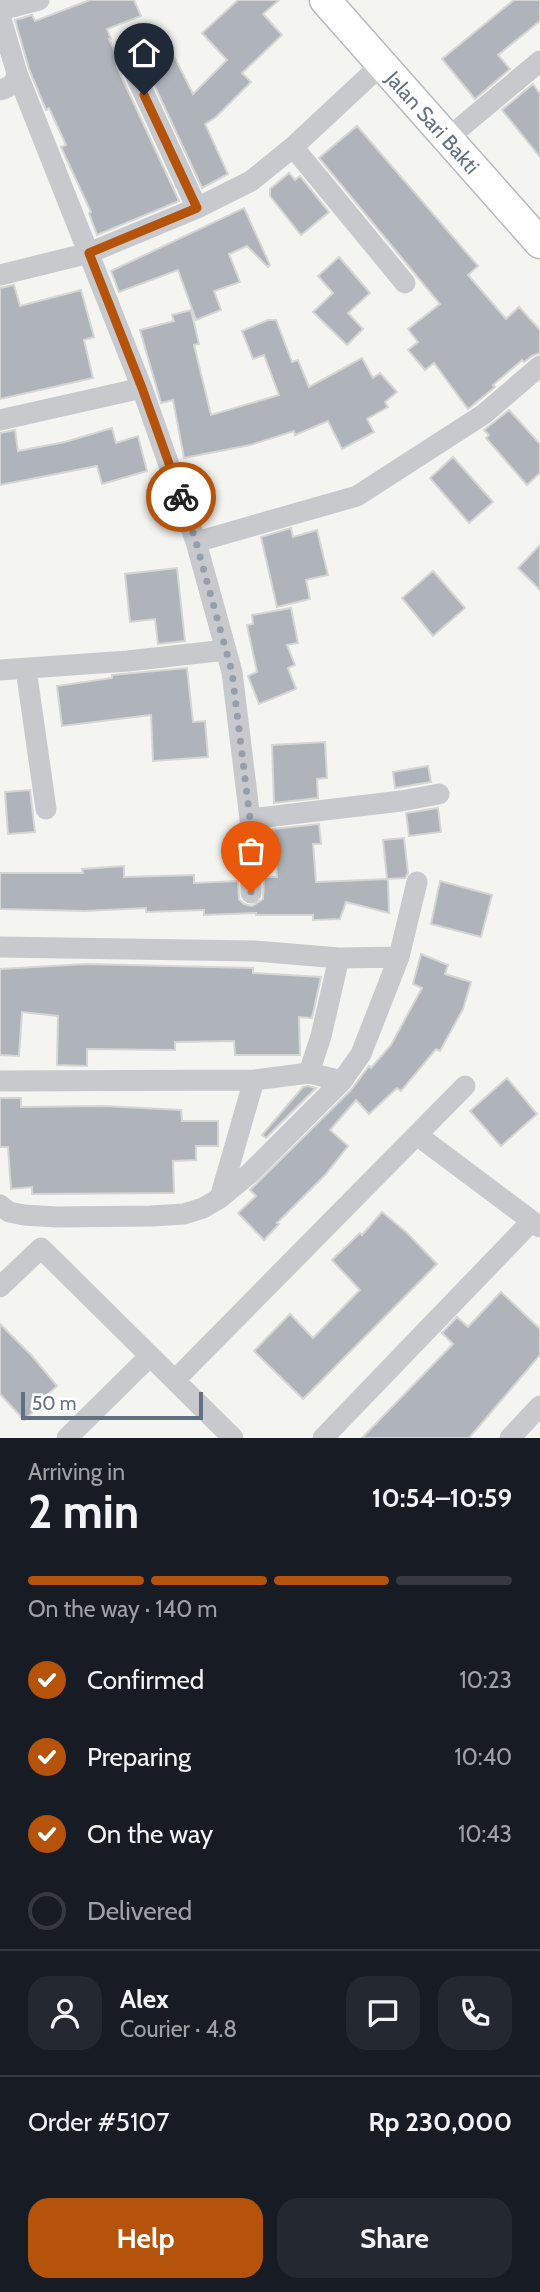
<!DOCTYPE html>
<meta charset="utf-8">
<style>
body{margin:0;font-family:Cabin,sans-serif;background:#242831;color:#f1f3f6;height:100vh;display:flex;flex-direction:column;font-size:26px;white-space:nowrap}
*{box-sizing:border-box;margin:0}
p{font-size:23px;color:#9ea1a6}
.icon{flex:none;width:38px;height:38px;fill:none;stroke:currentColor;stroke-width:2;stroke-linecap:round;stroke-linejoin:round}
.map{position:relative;height:1438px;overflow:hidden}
.panel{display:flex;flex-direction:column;background:#171b24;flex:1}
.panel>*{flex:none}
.scale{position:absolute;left:21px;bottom:18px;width:182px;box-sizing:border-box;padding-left:7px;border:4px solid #627083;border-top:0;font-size:19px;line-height:24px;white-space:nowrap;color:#627083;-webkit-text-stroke:5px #fff;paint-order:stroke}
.pin{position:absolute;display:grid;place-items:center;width:60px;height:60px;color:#fff;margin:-72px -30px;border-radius:50% 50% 50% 0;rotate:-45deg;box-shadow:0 0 7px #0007}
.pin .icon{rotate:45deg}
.courier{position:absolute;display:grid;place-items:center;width:70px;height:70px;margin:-35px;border:5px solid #b45309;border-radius:50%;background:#fff;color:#222;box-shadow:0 2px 9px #0007}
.summary em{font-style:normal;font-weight:700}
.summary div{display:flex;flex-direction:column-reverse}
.summary{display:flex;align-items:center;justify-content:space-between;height:119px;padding:0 28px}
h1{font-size:46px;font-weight:700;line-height:52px}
.bar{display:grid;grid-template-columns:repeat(4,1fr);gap:10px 7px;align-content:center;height:84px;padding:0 28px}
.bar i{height:9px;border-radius:5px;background:#363941}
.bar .current{background:#b45309}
.bar p{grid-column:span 4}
.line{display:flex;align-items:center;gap:18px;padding:0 28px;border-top:2px solid #363941}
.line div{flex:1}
.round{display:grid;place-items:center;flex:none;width:74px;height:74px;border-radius:21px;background:#242831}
ol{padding:0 28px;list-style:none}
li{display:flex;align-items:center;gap:21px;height:77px}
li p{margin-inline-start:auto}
li .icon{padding:7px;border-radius:50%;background:#b45309;color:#fff;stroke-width:4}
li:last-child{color:#9ea1a6}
li i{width:38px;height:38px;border:4px solid #363941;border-radius:50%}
.action{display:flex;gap:14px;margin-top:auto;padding:14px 28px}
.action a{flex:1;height:80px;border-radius:21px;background:#b45309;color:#fff;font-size:28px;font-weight:700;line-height:80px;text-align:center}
.action a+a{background:#242831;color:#f1f3f6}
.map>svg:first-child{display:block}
</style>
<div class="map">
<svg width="540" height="1438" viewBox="0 0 540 1438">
<rect width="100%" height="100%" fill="#f4f5f0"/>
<path fill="#afb4bb" stroke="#d5d6d3" stroke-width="2" d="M 90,0 L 134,0 L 141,16 L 107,29 L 111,39 L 109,39 L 117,56 L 117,67 L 179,201 L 97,235 L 89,213 L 91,212 L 61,147 L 66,145 L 49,108 L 46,110 L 29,69 L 15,20 L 32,15 L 35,21 Z
M 238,0 L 279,0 L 263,14 L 282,35 L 242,73 L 251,82 L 216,117 L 205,124 L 228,174 L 202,188 L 146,67 L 173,54 L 193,94 L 227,60 L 202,33 Z
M 514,0 L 540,0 L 540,21 L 498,55 L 510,69 L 475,99 L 442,59 Z
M 533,84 L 540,94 L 540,157 L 502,110 Z
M 357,126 L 478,266 L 468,275 L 506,319 L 519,307 L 540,330 L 540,353 L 532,356 L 524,362 L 522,360 L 493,385 L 495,387 L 468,409 L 434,363 L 425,370 L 408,350 L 418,342 L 408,329 L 440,304 L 319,158 Z
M 289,173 L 295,180 L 300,176 L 329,212 L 301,235 L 270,196 L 270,189 Z
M 244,208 L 270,265 L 268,267 L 247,246 L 229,254 L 240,282 L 214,291 L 221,310 L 196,320 L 178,270 L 119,292 L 111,271 Z
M 339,257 L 370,293 L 348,313 L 363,329 L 347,345 L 313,312 L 333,293 L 318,276 Z
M 14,285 L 20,306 L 81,290 L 94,337 L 84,340 L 93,378 L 0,399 L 0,288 Z
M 191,310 L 199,344 L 194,345 L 211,415 L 279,395 L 264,355 L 253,359 L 242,331 L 268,320 L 276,320 L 292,362 L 298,360 L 309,387 L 362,358 L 373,378 L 380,373 L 397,392 L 385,402 L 388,407 L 367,419 L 374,432 L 342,449 L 328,421 L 295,435 L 294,431 L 250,445 L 184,458 L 173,400 L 161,403 L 140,330 L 174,321 L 172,315 Z
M 509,410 L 540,444 L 540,473 L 527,485 L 486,438 L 489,435 L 484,430 Z
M 112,428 L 116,443 L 138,436 L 147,471 L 102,484 L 97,466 L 0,485 L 0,433 L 15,430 L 18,451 L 65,442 Z
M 453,457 L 493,502 L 469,523 L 430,478 Z
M 291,528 L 293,537 L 317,530 L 328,575 L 306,580 L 310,599 L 277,607 L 261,537 Z
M 540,545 L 540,590 L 518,568 Z
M 177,568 L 185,641 L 158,644 L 155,619 L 130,622 L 125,574 Z
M 433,571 L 465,608 L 433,636 L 402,598 Z
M 291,608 L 298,643 L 287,645 L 295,665 L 288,668 L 296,689 L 259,704 L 248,676 L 257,672 L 247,625 L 253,624 L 252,615 Z
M 187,668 L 193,722 L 205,721 L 208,757 L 153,761 L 151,715 L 62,726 L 57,686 L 112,678 L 112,675 Z
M 325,742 L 327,778 L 317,779 L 318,798 L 274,803 L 272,745 Z
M 428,766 L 431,782 L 395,788 L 393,772 Z
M 30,790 L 35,832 L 8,834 L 5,792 Z
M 438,808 L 441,832 L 409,836 L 406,813 Z
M 319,824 L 321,844 L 313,844 L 316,882 L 388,879 L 389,913 L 346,902 L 340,919 L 313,920 L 313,915 L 256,915 L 256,913 L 204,915 L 204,910 L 146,912 L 146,908 L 85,911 L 0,909 L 0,873 L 83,873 L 82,869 L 124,866 L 124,877 L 194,875 L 194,883 L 238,881 L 239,899 L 244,904 L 252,906 L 263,899 L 264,877 L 277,877 L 273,829 Z
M 404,838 L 408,873 L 405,878 L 387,879 L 383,840 Z
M 440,881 L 492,895 L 481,937 L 431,924 Z
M 421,954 L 448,965 L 445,974 L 471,982 L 463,1009 L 440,1051 L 436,1049 L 401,1091 L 397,1088 L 369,1114 L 356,1100 L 330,1130 L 348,1146 L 325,1175 L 277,1223 L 279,1224 L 264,1240 L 238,1213 L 256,1196 L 250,1190 L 351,1090 L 369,1066 L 371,1068 L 391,1045 L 422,988 L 413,984 Z
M 86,964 L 253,968 L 253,973 L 321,977 L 312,1018 L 299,1017 L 300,1055 L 235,1055 L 234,1041 L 175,1042 L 175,1050 L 87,1049 L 87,1066 L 57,1065 L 58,1016 L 22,1012 L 19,1056 L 0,1055 L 0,969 Z
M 507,1078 L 537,1114 L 501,1146 L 470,1111 Z
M 308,1086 L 316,1088 L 266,1138 L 262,1135 L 303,1087 Z
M 0,1098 L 21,1098 L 21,1107 L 104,1106 L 181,1110 L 182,1121 L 218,1121 L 218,1146 L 196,1146 L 196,1160 L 173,1161 L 174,1193 L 32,1194 L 32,1187 L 11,1189 L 8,1147 L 0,1147 Z
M 382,1212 L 406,1232 L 437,1264 L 303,1399 L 254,1351 L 290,1314 L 313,1338 L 360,1290 L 332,1260 L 360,1233 L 362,1235 Z
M 501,1292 L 540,1329 L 540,1355 L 469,1438 L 362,1438 L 453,1344 L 442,1333 L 457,1317 L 468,1327 Z
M 0,1324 L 32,1356 L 57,1386 L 39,1402 L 41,1404 L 24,1420 L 0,1394 Z"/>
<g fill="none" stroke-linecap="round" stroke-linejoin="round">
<g stroke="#b6babf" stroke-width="33">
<g id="secondary">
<path id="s1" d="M 325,0 L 540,243"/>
</g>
</g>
<path stroke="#c7c9cd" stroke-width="21" d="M 0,10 L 39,0
M 0,16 L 17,73 C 15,84 10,87 0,90
M 129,61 L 197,208
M 17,73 L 142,388 L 196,542 L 232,672 L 250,819 L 251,893
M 448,138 L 540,61
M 293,147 L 405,283
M 0,275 L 89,253 L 197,208 L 251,181 L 293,147 L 382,64
M 0,420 L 142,388
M 196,542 L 357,496 L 484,414 L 540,366
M 26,669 L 46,809
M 0,670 L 128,661 L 226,650
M 250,819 L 401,801 L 439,794
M 0,947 L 255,951 L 339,958 L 399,957
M 309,1073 L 321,1036 L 339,958
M 0,1081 L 254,1080 L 309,1073 L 342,1081
M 417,1135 L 540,1227
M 220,1198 L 254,1080
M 0,1205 L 9,1212 L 24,1215 L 57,1217 L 151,1216 L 184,1214 L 203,1208 L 220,1198 L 249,1174 L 342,1081 L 361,1054 L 399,957 L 417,882
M 0,1287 L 41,1248 L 233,1438
M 175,1380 L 465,1086
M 67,1438 L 150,1356
M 323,1438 L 532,1221
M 510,1438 L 540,1406"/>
<use href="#secondary" stroke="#fff" stroke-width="30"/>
</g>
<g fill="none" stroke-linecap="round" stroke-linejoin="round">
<path stroke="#959fa9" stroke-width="7" stroke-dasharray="0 12.6" d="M 181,497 L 196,542 L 232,672 L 250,819 L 251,893"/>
<path stroke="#b45309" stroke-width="9" d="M 144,95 L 197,208 L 89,253 L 142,388 L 181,497"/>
</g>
<g text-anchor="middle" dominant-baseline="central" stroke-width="7" stroke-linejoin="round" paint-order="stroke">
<g font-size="21" fill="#627083" stroke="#fff">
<text stroke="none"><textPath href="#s1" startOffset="163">Jalan Sari Bakti</textPath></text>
</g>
</g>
</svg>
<div class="scale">50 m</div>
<div class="pin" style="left:251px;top:893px;background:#ea580c"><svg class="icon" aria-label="bag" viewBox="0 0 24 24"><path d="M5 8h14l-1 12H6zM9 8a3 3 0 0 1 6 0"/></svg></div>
<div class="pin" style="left:144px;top:95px;background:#1f2937"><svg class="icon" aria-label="home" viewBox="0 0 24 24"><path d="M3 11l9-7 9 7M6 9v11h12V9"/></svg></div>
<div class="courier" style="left:181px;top:497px"><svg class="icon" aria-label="bike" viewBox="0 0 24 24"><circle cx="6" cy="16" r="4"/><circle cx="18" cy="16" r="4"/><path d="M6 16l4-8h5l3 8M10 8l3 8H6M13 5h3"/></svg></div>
</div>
<section class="panel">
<div class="summary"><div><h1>2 min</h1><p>Arriving in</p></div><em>10:54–10:59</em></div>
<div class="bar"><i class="current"></i><i class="current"></i><i class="current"></i><i></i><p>On the way · 140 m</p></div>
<ol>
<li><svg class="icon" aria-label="check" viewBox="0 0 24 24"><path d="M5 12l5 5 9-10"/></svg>Confirmed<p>10:23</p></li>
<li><svg class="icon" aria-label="check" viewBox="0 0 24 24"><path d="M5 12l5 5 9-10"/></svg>Preparing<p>10:40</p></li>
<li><svg class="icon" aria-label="check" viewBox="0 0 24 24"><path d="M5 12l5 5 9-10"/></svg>On the way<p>10:43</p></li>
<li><i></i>Delivered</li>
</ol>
<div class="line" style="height:126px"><a class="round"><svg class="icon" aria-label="person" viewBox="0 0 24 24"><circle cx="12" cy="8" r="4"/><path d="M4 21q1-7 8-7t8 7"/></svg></a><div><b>Alex</b><p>Courier · 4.8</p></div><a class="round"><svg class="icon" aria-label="chat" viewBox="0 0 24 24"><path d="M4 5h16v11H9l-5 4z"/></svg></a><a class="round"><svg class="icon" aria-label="phone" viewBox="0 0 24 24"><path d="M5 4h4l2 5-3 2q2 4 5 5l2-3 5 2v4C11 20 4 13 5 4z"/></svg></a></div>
<div class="line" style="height:91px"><div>Order #5107</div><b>Rp 230,000</b></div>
<div class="action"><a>Help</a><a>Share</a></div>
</section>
